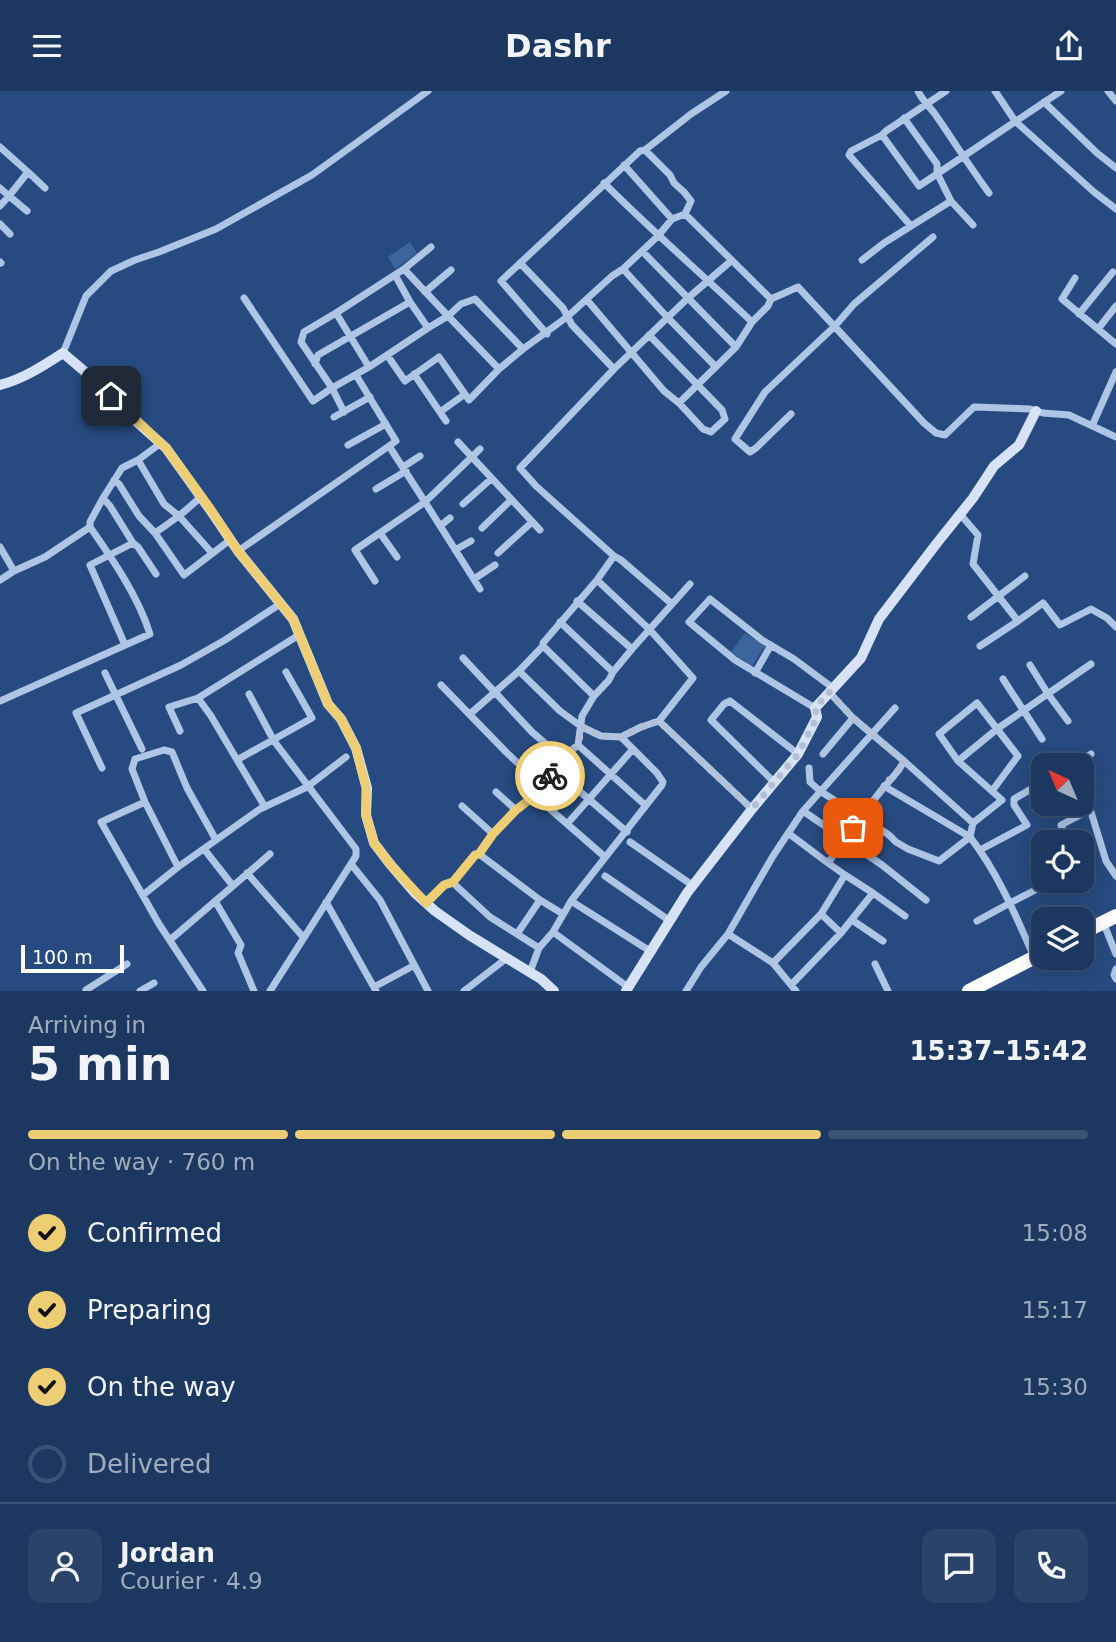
<!DOCTYPE html>
<meta charset="utf-8">
<style>
body{margin:0;font-family:"DejaVu Sans",sans-serif;background:#2a4369;color:#f1f3f6;height:100vh;display:flex;flex-direction:column;font-size:26px;white-space:nowrap}
*{box-sizing:border-box;margin:0}
p{font-size:23px;color:#a0acbd}
.icon{flex:none;width:38px;height:38px;fill:none;stroke:currentColor;stroke-width:2;stroke-linecap:round;stroke-linejoin:round}
.map{position:relative;height:900px;overflow:hidden}
.drawer{display:flex;flex-direction:column;background:#1d3860;flex:1}
.drawer>*{flex:none}
.needle{width:46px;rotate:316deg}
.fabs{position:absolute;left:1031px;top:662px;display:grid;gap:14px}
.fabs a{display:grid;place-items:center;width:63px;height:63px;border-radius:14px;background:#1d3860;box-shadow:0 4px 18px #0003,0 0 0 2px #3b5275;font-size:35px}
.scale{position:absolute;left:21px;bottom:18px;width:103px;box-sizing:border-box;padding-left:7px;border:4px solid #fff;border-top:0;font-size:19px;line-height:24px;white-space:nowrap;color:#fff;-webkit-text-stroke:5px #274b80;paint-order:stroke}
.pin{position:absolute;display:grid;place-items:center;width:60px;height:60px;color:#fff;margin:-30px;border-radius:14px;box-shadow:0 4px 10px #0006}
.courier{position:absolute;display:grid;place-items:center;width:70px;height:70px;margin:-35px;border:5px solid #eece74;border-radius:50%;background:#fff;color:#222;box-shadow:0 2px 9px #0007}
.headline em{font-style:normal;font-weight:700}
.headline div{display:flex;flex-direction:column-reverse}
.headline{display:flex;align-items:center;justify-content:space-between;height:119px;padding:0 28px}
h1{font-size:46px;font-weight:700;line-height:52px}
.bar{display:grid;grid-template-columns:repeat(4,1fr);gap:10px 7px;align-content:center;height:84px;padding:0 28px}
.bar i{height:9px;border-radius:5px;background:#3b5275}
.bar .selected{background:#eece74}
.bar p{grid-column:span 4}
.line{display:flex;align-items:center;gap:18px;padding:0 28px;border-top:2px solid #3b5275}
.line div{flex:1}
.round{display:grid;place-items:center;flex:none;width:74px;height:74px;border-radius:14px;background:#2a4369}
ol{padding:0 28px;list-style:none}
li{display:flex;align-items:center;gap:21px;height:77px}
li p{margin-inline-start:auto}
li .icon{padding:7px;border-radius:50%;background:#eece74;color:#111;stroke-width:4}
li:last-child{color:#a0acbd}
li i{width:38px;height:38px;border:4px solid #3b5275;border-radius:50%}
header{display:flex;justify-content:space-between;align-items:center;height:91px;padding:0 28px;background:#1d3860;font-size:32px;font-weight:700}
.map>svg:first-child{display:block}
</style>
<header><svg class="icon" aria-label="menu" viewBox="0 0 24 24"><path d="M4 6h16M4 12h16M4 18h16"/></svg>Dashr<svg class="icon" aria-label="share" viewBox="0 0 24 24"><path d="M12 15V3M7 8l5-5 5 5M5 13v7h14v-7"/></svg></header>
<div class="map">
<svg width="1116" height="900" viewBox="0 0 1116 900">
<rect width="100%" height="100%" fill="#274b80"/>
<path fill="#3c649d" d="M 410,151 L 417,162 L 395,178 L 388,166 Z
M 745,542 L 765,555 L 752,575 L 731,561 Z"/>
<g fill="none" stroke-linecap="round" stroke-linejoin="round">
<path stroke="#aec5e6" stroke-width="7" d="M 918,0 C 922,9 929,15 935,23 C 953,49 970,76 989,102
M 995,0 L 1015,30 L 1094,101 L 1116,118
M 1108,0 L 1116,10
M 1044,11 L 1097,62 L 1116,77
M 904,27 L 937,73 L 937,82 L 951,110 L 973,134
M 882,44 L 919,95 L 1061,0
M 0,56 L 28,81 L 9,105 L 27,120
M 624,74 L 672,128
M 28,81 L 45,97
M 604,92 C 652,140 703,184 752,231
M 0,97 L 9,105 L 0,115
M 685,123 L 771,208
M 0,133 L 10,143
M 911,135 L 849,64 L 851,60 L 882,44 L 886,40 L 946,0
M 642,160 L 736,256
M 862,169 L 884,152 L 951,110
M 0,171 L 1,172
M 520,172 L 563,217 L 572,234 L 614,278
M 623,178 L 668,227 L 716,276
M 1075,187 L 1062,208 L 1116,253
M 425,201 L 451,179
M 244,207 L 313,310 L 332,297 L 301,251 L 304,241 L 336,222
M 587,209 L 664,300 L 679,312 L 703,338 L 711,341 L 725,328 L 722,319 L 649,244
M 410,211 L 428,237 L 448,225 L 404,178 L 431,156
M 1079,223 L 1113,181
M 1098,238 L 1116,215
M 547,243 L 501,190 L 640,60 L 645,59 L 691,23 L 726,0
M 63,262 L 86,205 L 111,180 L 135,169 L 159,161 L 216,138 L 312,84 L 428,0
M 387,264 L 405,290 L 439,266 L 469,309 L 499,278 L 523,258 L 567,226 L 612,185 L 623,178 L 658,145 L 672,128 L 685,123 L 691,110 L 684,101 L 674,92 L 670,84 L 645,59
M 315,273 L 318,264 L 410,211 L 395,184
M 369,276 L 428,237
M 499,278 L 448,225 L 461,213 L 475,208 L 523,258
M 414,283 L 446,330
M 356,284 L 396,350 L 389,355 L 425,411 L 480,358
M 679,312 L 736,256 L 752,231 L 768,215 L 771,208 L 798,196 L 924,332 L 936,342 L 945,344 L 974,316 L 1030,318 L 1043,322 L 1069,324 L 1116,346
M 344,321 L 332,297 L 369,276 L 336,222 L 404,178
M 440,321 L 465,303
M 791,323 L 756,357 L 750,361 L 735,348 L 765,301 L 835,235 L 854,213 L 933,146
M 334,326 L 370,306
M 1092,335 L 1116,281
M 458,351 L 540,439
M 348,354 L 386,333
M 138,369 L 164,413 L 179,425 L 212,462
M 403,376 L 420,365
M 114,389 L 119,393 L 139,425 L 155,442 L 184,484 L 230,449
M 376,398 L 406,380
M 103,407 L 110,415 L 133,452 L 138,456 L 156,483
M 463,413 L 491,388
M 960,423 L 978,444 L 973,473 L 1018,530 L 1043,512 L 1060,534 L 1091,518 L 1107,527 L 1116,536
M 440,435 L 450,427
M 482,437 L 511,409
M 155,442 L 179,425 L 201,406
M 380,442 L 397,466
M 0,456 L 14,480
M 455,459 L 471,450
M 238,460 L 389,355
M 498,462 L 532,431
M 474,488 L 495,474
M 0,489 L 14,480 L 45,466 L 90,436 L 90,431 L 103,407 L 122,377 L 138,369 L 161,352
M 375,490 L 355,459 L 425,411 L 480,498
M 577,510 L 632,558
M 672,513 L 621,469 L 614,465 L 536,395 L 520,377 L 614,278 L 688,207 L 731,170
M 971,526 L 1025,485
M 560,531 L 613,581
M 125,554 L 90,474 L 133,452
M 543,555 L 594,605
M 980,555 L 1018,530
M 463,567 L 532,641 L 562,667
M 1030,574 L 1048,603 L 1068,630
M 519,580 L 560,620 L 582,636 L 601,645 L 621,646 L 641,636 L 659,630 L 693,587 L 650,539 L 597,489
M 105,582 L 142,658
M 755,582 L 771,554
M 1003,588 L 1042,648
M 441,594 L 506,661 L 540,693
M 249,603 L 274,650 L 356,758 L 356,765 L 270,900
M 0,610 L 150,543 C 138,505 113,469 90,436
M 815,617 L 735,569 L 689,531 L 710,508 L 762,549 L 794,568 L 833,597
M 470,623 L 519,580 L 543,555 L 543,552 L 597,489 L 614,465
M 659,630 L 752,718
M 180,640 L 169,616 L 198,607
M 578,654 L 645,714
M 823,663 L 853,627
M 237,669 L 312,627 L 286,581
M 958,670 L 997,638 L 1091,573
M 1073,674 L 1091,663
M 1082,676 L 1090,693
M 102,677 L 76,622 L 181,574 L 225,549 L 280,513
M 809,677 L 810,691 L 820,700 L 889,744 L 896,751 L 908,758 L 939,770 L 970,746 C 998,782 1016,825 1034,866
M 556,680 L 627,741
M 774,691 L 711,629 L 724,613 L 730,610 L 798,663
M 884,695 L 970,746 L 973,732 L 904,670
M 496,701 L 516,719
M 535,705 L 605,766
M 145,711 L 132,678 L 135,668 L 164,659 L 172,661 L 187,697 L 216,749
M 1088,711 L 1106,770 L 1116,785
M 462,715 L 493,743
M 265,716 L 211,625 L 198,607 L 299,544
M 803,720 L 882,774 L 926,809
M 973,732 L 1002,709 L 958,670 L 939,643 L 977,612 L 1018,665 L 992,700
M 567,733 L 633,658
M 788,742 L 828,772 C 845,748 862,724 880,701 C 887,692 900,680 904,670 L 853,627 L 829,601
M 630,751 L 692,794
M 1067,751 L 1061,734 L 1090,719
M 204,758 L 233,795
M 980,759 L 1027,734 L 1014,714 L 1014,708 L 1043,691
M 479,763 L 540,809 L 563,823
M 828,772 L 845,784
M 351,773 L 380,809 L 428,900
M 178,776 L 145,711 L 101,731 L 159,833 L 203,900
M 247,782 L 304,847
M 605,785 L 670,830
M 452,791 L 490,826 L 539,857
M 873,802 L 905,825
M 143,804 L 178,776 L 260,718 L 307,696 L 346,666
M 215,810 L 241,854 L 238,862 L 254,900
M 571,810 L 650,860
M 326,811 L 376,900
M 426,812 L 444,794 L 452,791 L 475,764 L 479,763 L 493,743 L 516,719 L 535,705 L 540,693 L 556,680 L 562,667 L 578,654 L 582,625 L 594,605 L 609,589 L 613,581 L 632,558 L 690,493
M 852,829 L 883,850
M 977,830 L 1010,812 L 1055,789
M 1103,831 L 1116,863
M 553,841 L 628,896
M 517,843 L 540,809
M 728,843 L 773,872
M 170,849 L 270,763
M 875,873 L 888,900
M 1116,878 L 1114,884 L 1116,888
M 530,881 L 539,857 L 553,841 L 571,810 L 662,694 L 663,691 L 657,682 L 621,646
M 791,894 L 841,842 L 873,802 L 845,784 L 821,823
M 374,896 L 413,875
M 87,900 L 86,899 L 127,873
M 140,900 L 154,892
M 464,900 L 507,867
M 686,900 L 701,876 L 728,843 L 773,765 L 803,720 L 895,617
M 796,900 L 773,872 L 821,823 L 841,842"/>
<path stroke="#d7e3f5" stroke-width="10" d="M 0,294 C 23,288 43,275 63,262 L 97,291 L 138,332 L 166,357 L 211,420 L 238,460 L 293,528 L 328,613 L 341,628 L 356,657 L 367,697 L 366,724 L 374,752 L 390,773 L 415,802 L 435,820 L 469,844 L 541,888 L 554,900
M 626,900 L 687,802 L 752,718 L 798,663 L 817,626 L 815,617 L 861,567 L 879,528 L 937,452 L 973,407 L 994,375 L 1019,354 L 1036,320"/>
<path stroke="#fff" stroke-width="14" d="M 1082,842 L 1116,825
M 969,900 L 1043,862"/>
</g>
<g fill="none" stroke-linecap="round" stroke-linejoin="round">
<path stroke="#b3c0d3" stroke-width="7" stroke-dasharray="0 12.6" d="M 550,685 L 556,680 L 562,667 L 578,654 L 582,636 L 601,645 L 621,646 L 641,636 L 659,630 L 752,718 L 798,663 L 817,626 L 815,617 L 829,601 L 853,627 L 904,670 L 902,676 L 893,684 L 853,737"/>
<path stroke="#eece74" stroke-width="9" d="M 111,305 L 166,357 L 211,419 L 238,460 L 293,528 L 328,613 L 341,628 L 356,657 L 366,697 L 366,724 L 374,752 L 390,773 L 426,812 L 444,794 L 453,791 L 475,764 L 479,763 L 493,743 L 516,719 L 534,705 L 540,693 L 550,685"/>
</g>
</svg>
<div class="fabs">
<a><svg class="needle" viewBox="-14 -14 28 28"><path d="M0-13l5 13h-10z" fill="#e53935"/><path d="M0 13l5-13h-10z" fill="#a0acbd"/></svg></a>
<a><svg class="icon" aria-label="locate" viewBox="0 0 24 24"><circle cx="12" cy="12" r="6"/><path d="M12 2v4M12 18v4M2 12h4M18 12h4"/></svg></a>
<a><svg class="icon" aria-label="layers" viewBox="0 0 24 24"><path d="M12 4l9 5-9 5-9-5zM3 14l9 5 9-5"/></svg></a>
</div>
<div class="scale">100 m</div>
<div class="pin" style="left:853px;top:737px;background:#ea580c"><svg class="icon" aria-label="bag" viewBox="0 0 24 24"><path d="M5 8h14l-1 12H6zM9 8a3 3 0 0 1 6 0"/></svg></div>
<div class="pin" style="left:111px;top:305px;background:#1f2937"><svg class="icon" aria-label="home" viewBox="0 0 24 24"><path d="M3 11l9-7 9 7M6 9v11h12V9"/></svg></div>
<div class="courier" style="left:550px;top:685px"><svg class="icon" aria-label="bike" viewBox="0 0 24 24"><circle cx="6" cy="16" r="4"/><circle cx="18" cy="16" r="4"/><path d="M6 16l4-8h5l3 8M10 8l3 8H6M13 5h3"/></svg></div>
</div>
<section class="drawer">
<div class="headline"><div><h1>5 min</h1><p>Arriving in</p></div><em>15:37–15:42</em></div>
<div class="bar"><i class="selected"></i><i class="selected"></i><i class="selected"></i><i></i><p>On the way · 760 m</p></div>
<ol>
<li><svg class="icon" aria-label="check" viewBox="0 0 24 24"><path d="M5 12l5 5 9-10"/></svg>Confirmed<p>15:08</p></li>
<li><svg class="icon" aria-label="check" viewBox="0 0 24 24"><path d="M5 12l5 5 9-10"/></svg>Preparing<p>15:17</p></li>
<li><svg class="icon" aria-label="check" viewBox="0 0 24 24"><path d="M5 12l5 5 9-10"/></svg>On the way<p>15:30</p></li>
<li><i></i>Delivered</li>
</ol>
<div class="line" style="height:126px"><a class="round"><svg class="icon" aria-label="person" viewBox="0 0 24 24"><circle cx="12" cy="8" r="4"/><path d="M4 21q1-7 8-7t8 7"/></svg></a><div><b>Jordan</b><p>Courier · 4.9</p></div><a class="round"><svg class="icon" aria-label="chat" viewBox="0 0 24 24"><path d="M4 5h16v11H9l-5 4z"/></svg></a><a class="round"><svg class="icon" aria-label="phone" viewBox="0 0 24 24"><path d="M5 4h4l2 5-3 2q2 4 5 5l2-3 5 2v4C11 20 4 13 5 4z"/></svg></a></div>
</section>
